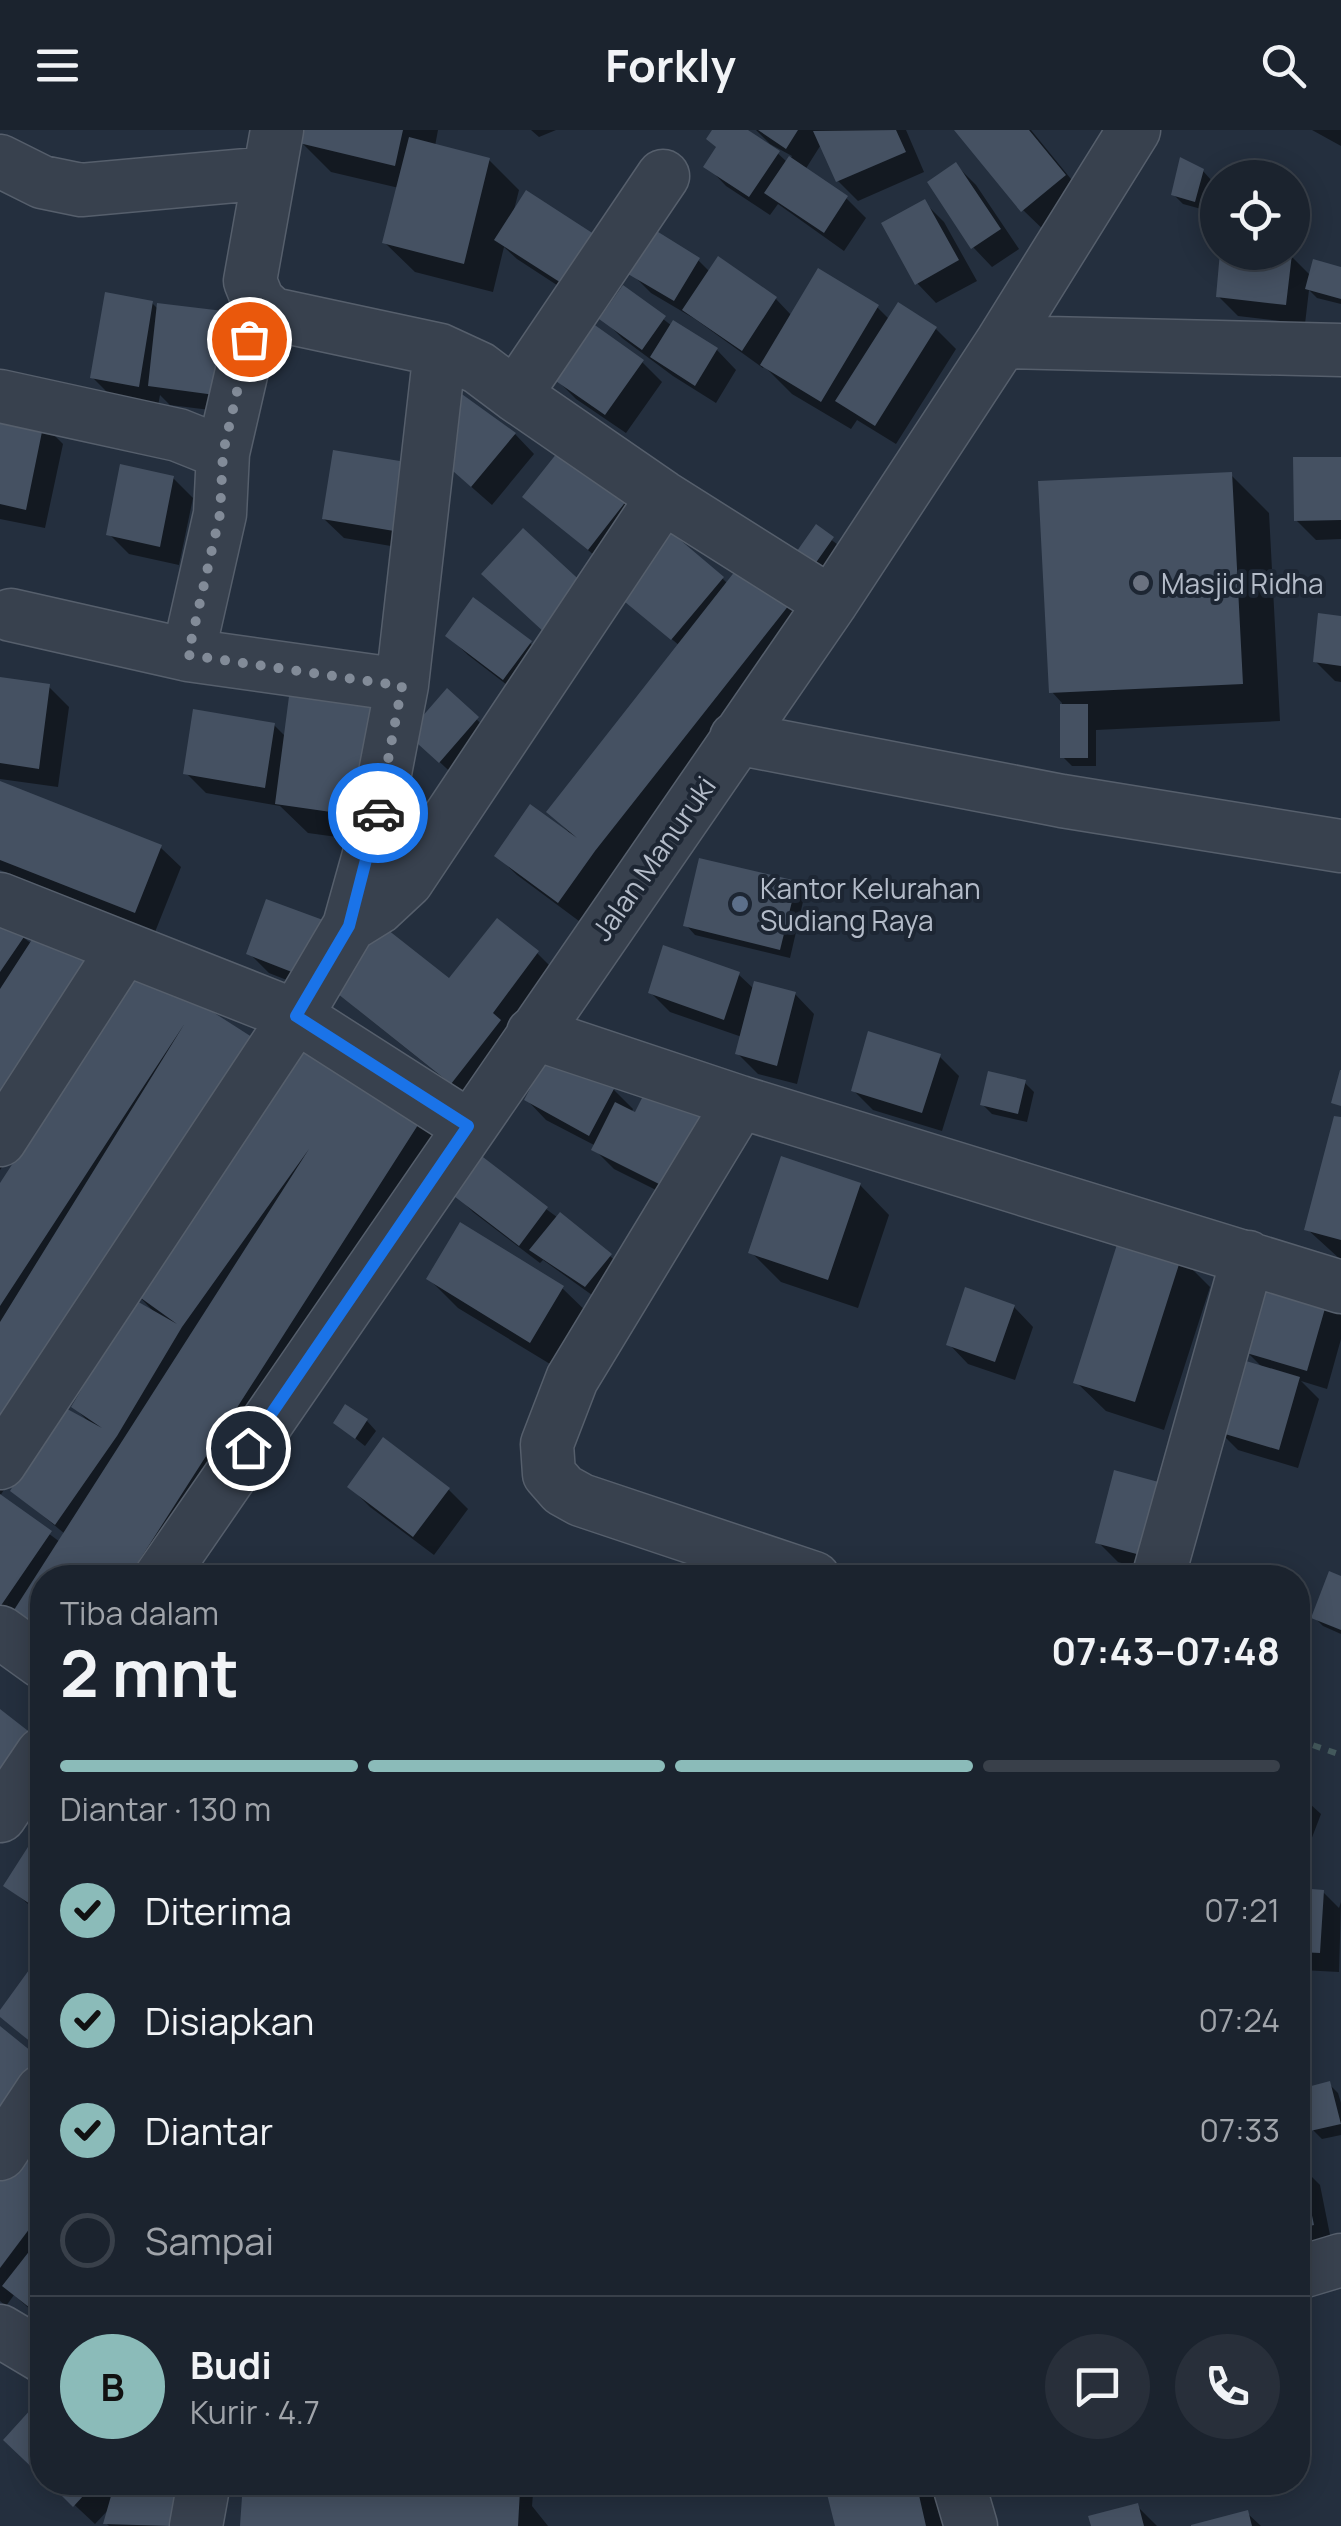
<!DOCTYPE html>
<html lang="id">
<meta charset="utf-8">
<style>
body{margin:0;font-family:Manrope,sans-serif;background:#282f3a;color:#f1f3f6;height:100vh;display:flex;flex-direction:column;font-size:38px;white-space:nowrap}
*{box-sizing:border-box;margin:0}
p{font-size:32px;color:#a0a4aa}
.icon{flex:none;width:55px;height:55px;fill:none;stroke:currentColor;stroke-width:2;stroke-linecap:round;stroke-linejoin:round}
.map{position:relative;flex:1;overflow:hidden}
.sheet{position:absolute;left:30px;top:1435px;width:1280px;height:930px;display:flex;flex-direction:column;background:#1b232e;border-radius:40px;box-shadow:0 5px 25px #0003,0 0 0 2px #39404a}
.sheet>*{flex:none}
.controls{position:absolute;left:1200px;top:30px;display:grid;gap:20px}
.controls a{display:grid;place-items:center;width:110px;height:110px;border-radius:50%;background:#1b232e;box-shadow:0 5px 25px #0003,0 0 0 2px #39404a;font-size:50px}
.pin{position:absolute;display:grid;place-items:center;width:85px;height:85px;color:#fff;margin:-42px;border:5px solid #fff;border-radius:50%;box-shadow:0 2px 10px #0007}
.courier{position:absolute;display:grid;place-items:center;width:100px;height:100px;margin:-50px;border:8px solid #1a73e8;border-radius:50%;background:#fff;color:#222;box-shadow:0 2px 12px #0007}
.headline em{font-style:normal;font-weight:700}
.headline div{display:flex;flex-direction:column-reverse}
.headline{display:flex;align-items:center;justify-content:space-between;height:170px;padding:0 30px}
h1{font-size:65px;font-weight:700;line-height:75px}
.bar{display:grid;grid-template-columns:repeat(4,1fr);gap:15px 10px;align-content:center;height:120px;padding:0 30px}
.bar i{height:12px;border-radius:8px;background:#39404a}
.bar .active{background:#8bbbb9}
.bar p{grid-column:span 4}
.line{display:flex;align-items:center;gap:25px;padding:0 30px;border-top:2px solid #39404a}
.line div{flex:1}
.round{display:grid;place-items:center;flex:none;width:105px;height:105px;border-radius:52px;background:#282f3a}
ol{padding:0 30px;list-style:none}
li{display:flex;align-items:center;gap:30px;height:110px}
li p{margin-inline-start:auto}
li .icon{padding:10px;border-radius:50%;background:#8bbbb9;color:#111;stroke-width:4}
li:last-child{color:#a0a4aa}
li i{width:55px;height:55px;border:5px solid #39404a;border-radius:50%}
header{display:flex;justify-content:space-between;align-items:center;height:130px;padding:0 30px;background:#1b232e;font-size:45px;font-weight:700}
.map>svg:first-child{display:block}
</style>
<header><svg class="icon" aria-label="menu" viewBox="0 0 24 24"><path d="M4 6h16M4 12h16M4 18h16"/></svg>Forkly<svg class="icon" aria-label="search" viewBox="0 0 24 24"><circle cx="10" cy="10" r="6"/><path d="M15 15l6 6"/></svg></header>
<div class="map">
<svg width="1341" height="2396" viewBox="0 0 1341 2396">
<rect width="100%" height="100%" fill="#242f3e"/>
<path fill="#0007" fill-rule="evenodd" d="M 305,0 L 438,0 L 435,16 L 489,30 L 519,60 L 513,84 L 589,176 L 517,129 L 504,117 L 493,162 L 415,142 L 385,113 L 399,58 L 331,42 L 302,13 Z
M 531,0 L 556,0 L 539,7 Z
M 715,0 L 743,0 L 771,17 L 788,33 L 792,26 L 770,14 L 756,0 L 906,0 L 924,42 L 858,71 L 838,51 L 822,13 L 805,40 L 846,68 L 866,88 L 844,121 L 778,74 L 770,85 L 726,56 L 707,36 L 718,18 Z
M 957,0 L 1031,0 L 1093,76 L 1053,109 L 1023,80 Z
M 1312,0 L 1341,0 L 1341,16 Z
M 956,35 L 976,55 L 1019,119 L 992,137 L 973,117 Z
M 1203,41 L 1212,51 L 1205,80 L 1183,74 L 1173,64 Z
M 924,72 L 944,92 L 977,151 L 936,173 L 917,153 Z
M 1223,122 L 1291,126 L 1311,146 L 1341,139 L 1341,174 L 1317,168 L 1309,160 L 1305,194 L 1238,186 L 1218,166 Z
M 698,130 L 710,142 L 719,130 L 776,169 L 792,186 L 877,177 L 890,190 L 899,175 L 936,199 L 956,219 L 896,314 L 857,290 L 851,299 L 792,264 L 764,236 L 763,238 L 695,189 L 651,163 L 632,144 Z
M 624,158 L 672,196 L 717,220 L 736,240 L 716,273 L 673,246 L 622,208 L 602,188 Z
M 152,173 L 159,180 L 250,285 L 170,275 L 160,265 L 158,276 L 112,267 L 92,247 Z
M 642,232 L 662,252 L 626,303 L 576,269 L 556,249 Z
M 0,285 L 43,294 L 63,314 L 45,398 L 0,389 Z
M 515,304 L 534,324 L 492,375 L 459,346 Z
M 335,322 L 426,422 L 344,408 L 324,389 Z
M 1341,329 L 1341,409 L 1316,410 L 1296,390 Z
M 1231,345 L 1269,383 L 1280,591 L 1096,600 L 1096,636 L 1072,636 L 1063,627 L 1062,573 L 1052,562 Z
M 173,348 L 193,368 L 179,435 L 129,424 L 109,404 Z
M 526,367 L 626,372 L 645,392 L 609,438 Z
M 816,398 L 842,418 L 826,441 L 810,430 Z
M 744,434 L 811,492 L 579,791 L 517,745 L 497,726 L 566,704 L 568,701 L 549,682 L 680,516 L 632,476 L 722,448 L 728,454 Z
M 1341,489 L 1341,552 L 1335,551 L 1315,531 Z
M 448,506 L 530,513 L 550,533 L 524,568 L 468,525 Z
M 0,550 L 49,557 L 69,577 L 58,657 L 0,649 Z
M 448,562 L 497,609 L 460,651 L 430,623 Z
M 274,595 L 286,607 L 388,714 L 308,703 L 280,676 L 206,663 L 186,643 Z
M 0,653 L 161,718 L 181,737 L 155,802 L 0,740 Z
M 796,754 L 805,763 L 790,828 L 695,805 L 686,795 Z
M 268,772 L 322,864 L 269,843 L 249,823 Z
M 0,790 L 32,814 L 254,911 L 443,1006 L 159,1448 L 42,1448 L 42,1503 L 0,1485 L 0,1367 L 60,1412 L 65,1404 L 13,1361 L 49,1290 L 0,1366 L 0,1058 L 52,961 L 0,1040 ZM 133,1160 L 153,1181 L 74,1277 L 89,1292 L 58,1276 Z
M 537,823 L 557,843 L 472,971 L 357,879 L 337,860 L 450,851 Z
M 738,844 L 754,859 L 795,864 L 814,884 L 797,954 L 758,944 L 738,924 L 742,907 L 670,882 L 650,862 Z
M 939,926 L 959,946 L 942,1001 L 873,980 L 853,960 Z
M 1025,953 L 1034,962 L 1027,992 L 992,984 L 982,974 Z
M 613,959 L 633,979 L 631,983 L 686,1075 L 614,1039 L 594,1019 L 596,1016 L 546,990 L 527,970 Z
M 1341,990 L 1341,1130 L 1307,1099 Z
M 860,1055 L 889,1085 L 858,1178 L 781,1152 L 751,1122 Z
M 453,1062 L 546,1079 L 610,1126 L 630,1145 L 606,1175 L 543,1130 L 540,1133 L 473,1082 Z
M 1180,1127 L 1210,1157 L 1164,1300 L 1106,1281 L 1076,1252 Z
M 429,1149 L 562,1158 L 592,1187 L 560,1240 L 458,1178 Z
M 1326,1171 L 1341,1185 L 1341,1209 L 1327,1259 L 1301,1251 L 1319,1269 L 1298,1338 L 1238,1320 L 1218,1300 L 1264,1239 L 1246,1221 Z
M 1014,1177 L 1033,1197 L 1015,1250 L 968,1234 L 949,1214 Z
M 367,1291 L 376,1301 L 365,1316 L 336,1293 Z
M 1115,1343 L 1167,1446 L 1118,1432 L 1098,1412 Z
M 350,1357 L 449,1360 L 468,1379 L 434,1425 L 370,1377 Z
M 1341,1449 L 1341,1504 L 1323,1496 L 1314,1487 Z
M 1298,1663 L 1321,1684 L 1298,1744 Z
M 42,1700 L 42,1786 L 6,1755 Z
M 1298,1760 L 1323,1762 L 1339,1778 L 1341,1772 L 1339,1842 L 1302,1840 L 1298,1835 Z
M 42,1826 L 42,1923 L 0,1884 Z
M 0,1899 L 42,1933 L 42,1993 L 22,2019 L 42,2034 L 42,2190 L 14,2165 L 6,2176 L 0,2171 Z
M 1329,1954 L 1338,1963 L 1341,1973 L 1341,2005 L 1322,2009 L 1313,2000 Z
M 1300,2035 L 1320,2055 L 1332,2115 L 1298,2122 Z
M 50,2352 L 209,2352 L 196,2396 L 109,2396 L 106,2393 L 110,2378 L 95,2394 Z
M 245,2352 L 534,2352 L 532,2376 L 548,2396 L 242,2396 Z
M 560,2352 L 634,2352 L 634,2358 L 568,2361 Z
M 827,2352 L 937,2352 L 947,2396 L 837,2396 Z
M 1137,2376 L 1157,2396 L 1094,2396 Z
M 1247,2383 L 1261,2396 L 1196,2396 Z"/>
<path fill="#455162" d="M 302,0 L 403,0 L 395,36 L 299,13 Z
M 712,0 L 748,0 L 780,21 L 749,67 L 703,37 L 716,17 L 706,9 Z
M 758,0 L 798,0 L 786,19 Z
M 896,0 L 906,22 L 836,52 L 813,1 Z
M 954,0 L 1029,0 L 1066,45 L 1021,82 Z
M 409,7 L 490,28 L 464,134 L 382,113 Z
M 789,26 L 848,66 L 824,103 L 764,63 Z
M 1180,27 L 1204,39 L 1195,72 L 1171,65 Z
M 956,32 L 1001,99 L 971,119 L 927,52 Z
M 526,60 L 600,108 L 569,158 L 494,110 Z
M 925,69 L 959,130 L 915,155 L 881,93 Z
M 655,100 L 700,128 L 674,171 L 628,144 Z
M 1220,122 L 1292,124 L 1286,175 L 1216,167 Z
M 718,126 L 777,167 L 742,221 L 682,180 Z
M 1313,129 L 1341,137 L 1341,169 L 1305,159 Z
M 818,138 L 879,175 L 821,272 L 760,235 Z
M 623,155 L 666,186 L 642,220 L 599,189 Z
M 105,162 L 153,171 L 139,257 L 90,248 Z
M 898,172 L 937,197 L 875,296 L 835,271 Z
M 157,173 L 240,183 L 230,267 L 148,256 Z
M 673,190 L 718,218 L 695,256 L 650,227 Z
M 592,193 L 644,230 L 605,285 L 553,249 Z
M 452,257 L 516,303 L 471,357 L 436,326 Z
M 0,282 L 44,292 L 26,380 L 0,374 Z
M 561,318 L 627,370 L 588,420 L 522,367 Z
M 333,320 L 418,334 L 406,403 L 322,389 Z
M 1293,327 L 1341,327 L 1341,390 L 1294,391 Z
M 120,334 L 174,346 L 160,417 L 106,405 Z
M 1232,342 L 1243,554 L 1049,563 L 1038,351 Z
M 816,394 L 834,407 L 815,434 L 797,421 Z
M 523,398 L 587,457 L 545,503 L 481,444 Z
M 672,403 L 724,447 L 671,510 L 619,467 Z
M 743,431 L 793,470 L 595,721 L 558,773 L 494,726 L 530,674 L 577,708 L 546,682 Z
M 473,467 L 532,511 L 503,550 L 445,506 Z
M 1318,483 L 1341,486 L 1341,536 L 1313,532 Z
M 0,547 L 50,554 L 39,639 L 0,633 Z
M 291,551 L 375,562 L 359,686 L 275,674 Z
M 447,558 L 479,587 L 439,633 L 407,604 Z
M 1060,574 L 1088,574 L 1088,628 L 1060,628 Z
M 193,579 L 275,593 L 265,658 L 183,644 Z
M 0,651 L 162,715 L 135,783 L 0,730 Z
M 699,728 L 797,751 L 780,820 L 683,796 Z
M 266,769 L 323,790 L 302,846 L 246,824 Z
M 0,787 L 26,804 L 0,842 Z
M 497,788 L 539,821 L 493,883 L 501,890 L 451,954 L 333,860 L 383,796 L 449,848 Z
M 44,791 L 104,831 L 0,989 L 0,859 Z
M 663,815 L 740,842 L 724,890 L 648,863 Z
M 141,836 L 255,909 L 0,1318 L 0,1192 L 185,893 L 0,1176 L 0,1053 Z
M 754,851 L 796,862 L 777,936 L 735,924 Z
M 868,901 L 941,924 L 922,983 L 851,961 Z
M 307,904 L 425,984 L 128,1448 L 42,1448 L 42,1499 L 14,1480 L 309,1019 L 182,1197 L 117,1306 L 55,1395 L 10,1361 L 60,1275 L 102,1298 L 71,1277 L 135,1170 L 177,1194 L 127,1158 Z
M 550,921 L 615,957 L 589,1006 L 524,970 Z
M 1340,940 L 1341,940 L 1341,976 L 1331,973 Z
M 988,941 L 1026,950 L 1018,984 L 980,975 Z
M 646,960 L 700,987 L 665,1057 L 591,1020 L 615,972 L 635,982 Z
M 1334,986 L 1341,987 L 1341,1110 L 1304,1100 Z
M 479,1024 L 548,1077 L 519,1116 L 450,1063 Z
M 781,1026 L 861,1053 L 828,1150 L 748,1123 Z
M 560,1082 L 612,1124 L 585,1157 L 529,1120 Z
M 460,1092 L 564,1156 L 530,1213 L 426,1149 Z
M 1120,1105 L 1182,1125 L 1135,1272 L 1073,1253 Z
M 1264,1150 L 1328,1168 L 1307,1241 L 1243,1222 Z
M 965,1157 L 1015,1175 L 995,1232 L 946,1215 Z
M 1236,1228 L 1300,1247 L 1279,1320 L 1215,1301 Z
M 345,1274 L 368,1289 L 355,1309 L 333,1293 Z
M 383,1307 L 450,1358 L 413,1407 L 347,1357 Z
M 1114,1340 L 1166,1354 L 1148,1427 L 1095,1413 Z
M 0,1364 L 52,1401 L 0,1477 Z
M 1329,1441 L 1341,1446 L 1341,1500 L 1311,1488 Z
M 0,1579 L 32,1604 L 0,1645 Z
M 42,1695 L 42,1782 L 3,1756 Z
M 1298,1758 L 1324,1760 L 1320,1823 L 1298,1822 Z
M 42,1822 L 42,1901 L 33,1914 L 0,1887 L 0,1880 Z
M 0,1896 L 42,1930 L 42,1948 L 0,2003 Z
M 1330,1951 L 1341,1994 L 1310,2001 L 1300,1959 Z
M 21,2015 L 42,2031 L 42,2070 L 28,2090 L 33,2094 L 0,2138 L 0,2045 Z
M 1298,2033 L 1301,2033 L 1314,2095 L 1298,2099 Z
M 42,2105 L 42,2163 L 30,2178 L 2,2156 Z
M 42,2267 L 42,2347 L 3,2310 Z
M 48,2352 L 96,2352 L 73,2377 Z
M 115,2352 L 184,2352 L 171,2396 L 103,2394 Z
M 243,2352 L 410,2352 L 520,2360 L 518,2396 L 240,2396 Z
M 824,2352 L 916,2352 L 926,2396 L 835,2396 Z
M 1138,2373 L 1144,2396 L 1091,2396 L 1088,2386 Z
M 1248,2380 L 1252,2396 L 1191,2396 L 1191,2395 Z"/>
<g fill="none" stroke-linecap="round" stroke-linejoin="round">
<g stroke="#565f6c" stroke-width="55">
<path id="minor" d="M 277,0 L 250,151 L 258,171 L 272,184 L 440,220 L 479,238 L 515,265
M 0,31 L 42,52 L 81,60 L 268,43
M 663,46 L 515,265 L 663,367 L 831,473
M 1002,212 L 1341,220
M 0,266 L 178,305 L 223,323 L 220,384 L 188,525 L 11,485
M 223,323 L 258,171
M 188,525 L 402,555
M 736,608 L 1062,671 L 1341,716
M 0,769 L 296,886 L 468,996
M 349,796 L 378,778 L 407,751 L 663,367
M 533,903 L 740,972 L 1341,1157
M 740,972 L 572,1249 L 547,1314 L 549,1344 L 563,1360 L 581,1370 L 814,1448
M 0,1010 L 124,818
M 0,1333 L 296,886 L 349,796 L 370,721 L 402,555 L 440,220
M 160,1448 L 831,473 L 1002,212 L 1134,0
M 1158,1448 L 1248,1127
M 0,1502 L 42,1532
M 0,1686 L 42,1624
M 0,2024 L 42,1961
M 1298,2143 L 1341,2130
M 0,2201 L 42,2226
M 958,2352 L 971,2396
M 196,2396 L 204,2352"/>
</g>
<path stroke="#44595c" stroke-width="6" stroke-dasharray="8 8" stroke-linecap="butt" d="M 1298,1610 L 1341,1625"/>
<use href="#minor" stroke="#38414e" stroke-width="52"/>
</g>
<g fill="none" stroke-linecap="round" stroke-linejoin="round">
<path stroke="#828b98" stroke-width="10" stroke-dasharray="0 18" d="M 249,209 L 223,323 L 220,384 L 188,525 L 402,556 L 378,683"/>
<path stroke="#1a73e8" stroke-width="12" d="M 248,1318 L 468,996 L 296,886 L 349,796 L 378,683"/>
</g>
<circle fill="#6b7280" stroke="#1d2633" stroke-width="4" cx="1141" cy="453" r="10"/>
<circle fill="#5c6f8a" stroke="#1d2633" stroke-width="4" cx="740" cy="774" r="10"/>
<g text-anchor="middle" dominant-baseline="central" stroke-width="8" stroke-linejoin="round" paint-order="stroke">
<g font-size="28" fill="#b4bcc9" stroke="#1d2633" text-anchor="start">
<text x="1161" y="453">Masjid Ridha</text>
<text x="760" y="758">Kantor Kelurahan<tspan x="760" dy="32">Sudiang Raya</tspan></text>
</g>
<g font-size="28" fill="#b4bcc9" stroke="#1d2633">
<text transform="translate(653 728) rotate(-55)">Jalan Manuruki</text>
</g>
</g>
</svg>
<div class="controls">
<a><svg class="icon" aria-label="locate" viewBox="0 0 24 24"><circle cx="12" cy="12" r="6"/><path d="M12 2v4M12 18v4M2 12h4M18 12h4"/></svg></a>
</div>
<div class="pin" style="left:249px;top:209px;background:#ea580c"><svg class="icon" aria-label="bag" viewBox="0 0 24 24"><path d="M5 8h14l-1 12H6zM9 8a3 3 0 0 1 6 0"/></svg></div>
<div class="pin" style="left:248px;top:1318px;background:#1f2937"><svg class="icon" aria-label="home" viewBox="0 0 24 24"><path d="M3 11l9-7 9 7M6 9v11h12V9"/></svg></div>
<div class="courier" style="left:378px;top:683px"><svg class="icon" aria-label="car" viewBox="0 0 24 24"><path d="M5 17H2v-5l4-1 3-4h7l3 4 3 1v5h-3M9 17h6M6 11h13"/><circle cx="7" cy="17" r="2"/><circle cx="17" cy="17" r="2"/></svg></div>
<section class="sheet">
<div class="headline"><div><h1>2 mnt</h1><p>Tiba dalam</p></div><em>07:43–07:48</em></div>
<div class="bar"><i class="active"></i><i class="active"></i><i class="active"></i><i></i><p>Diantar · 130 m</p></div>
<ol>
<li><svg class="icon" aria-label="check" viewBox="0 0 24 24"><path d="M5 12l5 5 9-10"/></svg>Diterima<p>07:21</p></li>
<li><svg class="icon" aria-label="check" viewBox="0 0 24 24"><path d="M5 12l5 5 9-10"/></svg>Disiapkan<p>07:24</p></li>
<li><svg class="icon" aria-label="check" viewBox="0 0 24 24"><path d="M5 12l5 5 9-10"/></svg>Diantar<p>07:33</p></li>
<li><i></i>Sampai</li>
</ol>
<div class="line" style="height:180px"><b class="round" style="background:#8bbbb9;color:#111">B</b><div><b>Budi</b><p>Kurir · 4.7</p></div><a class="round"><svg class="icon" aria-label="chat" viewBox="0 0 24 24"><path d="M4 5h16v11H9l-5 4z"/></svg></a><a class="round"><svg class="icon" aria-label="phone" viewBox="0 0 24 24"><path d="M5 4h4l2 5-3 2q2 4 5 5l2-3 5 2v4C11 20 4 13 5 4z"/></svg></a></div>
</section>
</div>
